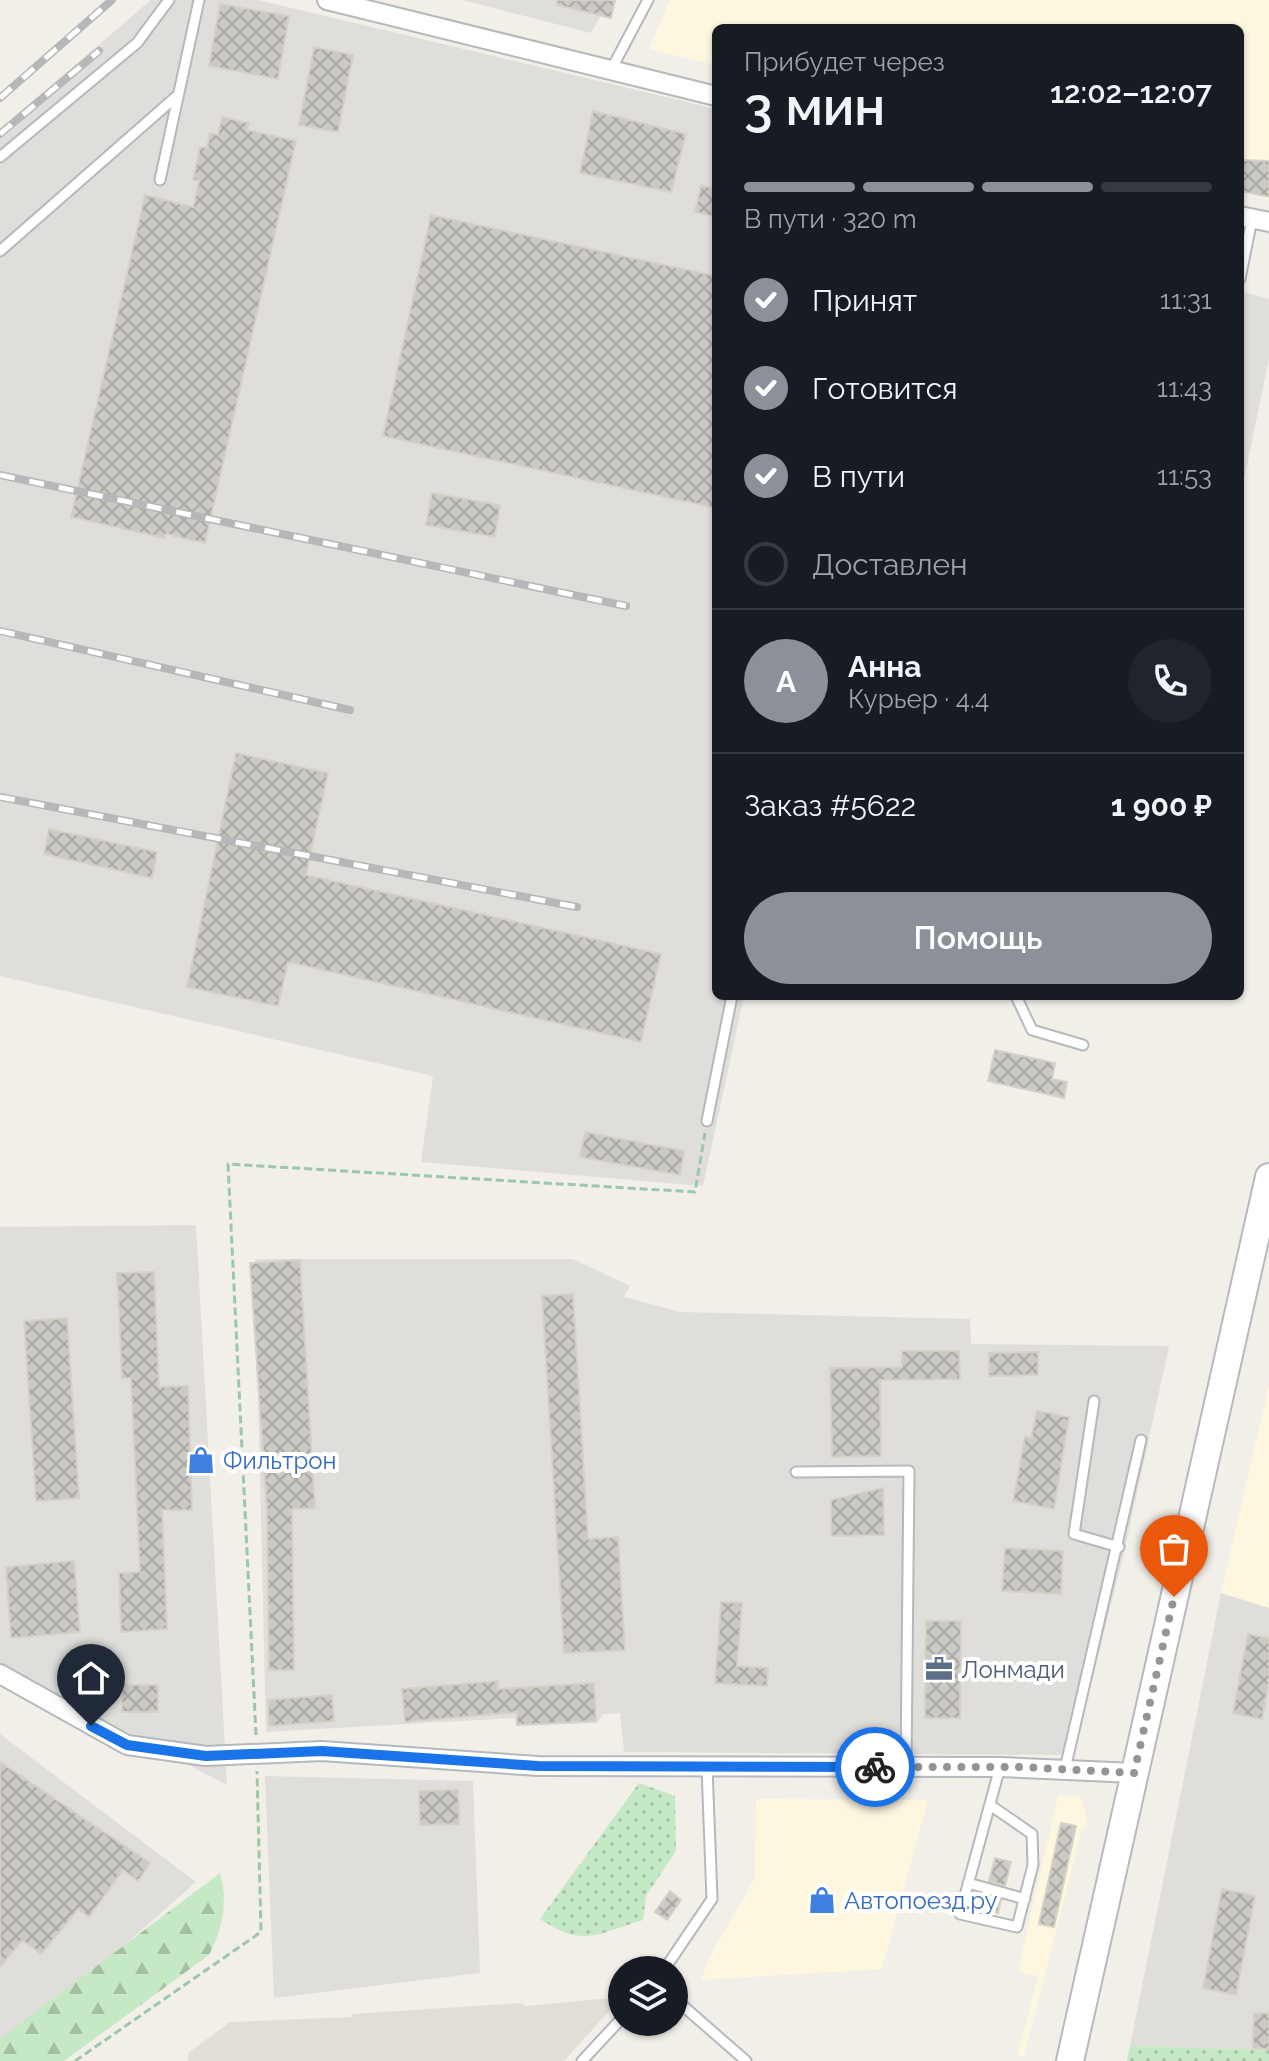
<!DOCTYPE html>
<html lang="ru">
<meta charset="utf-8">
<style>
body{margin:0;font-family:Raleway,sans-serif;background:#20242c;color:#f1f3f6;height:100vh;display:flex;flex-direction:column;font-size:30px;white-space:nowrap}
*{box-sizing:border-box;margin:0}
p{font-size:26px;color:#9ea1a6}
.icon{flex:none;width:44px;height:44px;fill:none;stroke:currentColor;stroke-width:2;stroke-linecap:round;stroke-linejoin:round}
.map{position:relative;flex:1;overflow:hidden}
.panel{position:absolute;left:712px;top:24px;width:532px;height:976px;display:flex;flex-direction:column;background:#171b24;border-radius:12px;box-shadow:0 2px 6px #0004}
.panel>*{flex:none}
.buttons{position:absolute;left:608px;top:1956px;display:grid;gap:16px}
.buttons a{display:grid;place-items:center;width:80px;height:80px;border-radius:50%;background:#171b24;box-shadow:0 2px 6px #0004;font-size:40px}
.pin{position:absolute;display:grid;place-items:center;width:68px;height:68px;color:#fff;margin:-82px -34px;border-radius:50% 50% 50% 0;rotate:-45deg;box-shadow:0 0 8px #0007}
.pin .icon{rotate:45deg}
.courier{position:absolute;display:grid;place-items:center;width:80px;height:80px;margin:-40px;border:6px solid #1a73e8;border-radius:50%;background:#fff;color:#222;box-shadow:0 2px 10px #0007}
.head em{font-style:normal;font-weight:600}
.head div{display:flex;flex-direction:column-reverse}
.head{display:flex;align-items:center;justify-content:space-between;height:136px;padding:0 32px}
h1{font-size:52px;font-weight:600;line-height:60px}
.bar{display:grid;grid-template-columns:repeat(4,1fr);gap:12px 8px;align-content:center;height:96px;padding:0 32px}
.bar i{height:10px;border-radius:6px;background:#363941}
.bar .selected{background:#8c9099}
.bar p{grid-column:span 4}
.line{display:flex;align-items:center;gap:20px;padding:0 32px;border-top:2px solid #363941}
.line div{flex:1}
.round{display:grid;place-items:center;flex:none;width:84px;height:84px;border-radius:42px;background:#20242c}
ol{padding:0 32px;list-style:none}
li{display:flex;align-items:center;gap:24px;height:88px}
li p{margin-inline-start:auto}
li .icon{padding:8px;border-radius:50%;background:#8c9099;color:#fff;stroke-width:4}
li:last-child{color:#9ea1a6}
li i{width:44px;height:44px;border:4px solid #363941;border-radius:50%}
.action{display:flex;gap:16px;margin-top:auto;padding:16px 32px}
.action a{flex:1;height:92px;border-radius:48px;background:#8c9099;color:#fff;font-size:32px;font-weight:600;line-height:92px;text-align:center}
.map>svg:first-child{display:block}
</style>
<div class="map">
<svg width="1269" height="2061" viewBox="0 0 1269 2061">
<defs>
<pattern id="grass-dots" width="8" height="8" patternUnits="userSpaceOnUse" patternTransform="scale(2)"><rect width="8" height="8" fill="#c5e8c5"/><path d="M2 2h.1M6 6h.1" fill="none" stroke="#a3c0a4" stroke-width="1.8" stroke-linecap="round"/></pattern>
<pattern id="forest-firs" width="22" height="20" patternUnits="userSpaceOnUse" patternTransform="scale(2)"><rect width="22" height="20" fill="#c5e8c5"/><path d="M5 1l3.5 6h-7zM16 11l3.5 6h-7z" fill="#a3c0a4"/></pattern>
<pattern id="building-cross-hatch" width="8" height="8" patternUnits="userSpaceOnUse" patternTransform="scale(2)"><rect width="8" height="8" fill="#cccac5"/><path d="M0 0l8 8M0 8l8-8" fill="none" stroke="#a9a8a4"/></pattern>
</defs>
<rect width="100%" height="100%" fill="#f1efe8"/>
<path fill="#fef7e0" d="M 670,0 L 1269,0 L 1269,199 L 1240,192 L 1240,28 L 716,28 L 716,65 L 649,49 Z
M 1269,1385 L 1269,1608 L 1221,1593 Z
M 1058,1796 L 1081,1797 L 1088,1825 L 1082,1829 L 1024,2057 L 1017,2056 L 1038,1977 L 1018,1971 Z
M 756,1799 L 928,1800 L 882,1969 L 701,1980 L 711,1954 L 755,1878 Z"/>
<path fill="#e0deda" d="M 151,0 L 258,0 L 716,109 L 716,996 L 744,996 L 703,1186 L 421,1162 L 433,1076 L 0,976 L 0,129 Z
M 462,0 L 610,0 L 591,33 Z
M 1240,291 L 1269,299 L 1269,359 L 1240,499 Z
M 196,1225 L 227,1785 L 0,1666 L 0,1227 Z
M 255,1259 L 573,1259 L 630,1286 L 624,1297 L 680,1312 L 970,1319 L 971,1344 L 1169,1346 L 1124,1553 L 1073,1755 L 624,1752 L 620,1713 L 603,1714 L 597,1723 L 516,1726 L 515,1718 L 266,1732 Z
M 1221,1593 L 1269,1608 L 1269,2050 L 1130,2046 Z
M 0,1734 L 196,1882 L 0,2055 Z
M 265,1776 L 473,1781 L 480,1973 L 274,1998 Z"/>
<path fill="#e1ded6" d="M 622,1997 L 564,2061 L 188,2061 L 188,2053 L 230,2022 L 352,2017 L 352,2014 L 521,2003 L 526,2006 Z"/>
<path fill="url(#grass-dots)" d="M 639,1783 L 675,1796 L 676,1851 L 646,1896 L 643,1920 C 596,1934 584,1948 540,1919 Z
M 1130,2046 L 1269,2050 L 1269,2061 L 1127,2061 Z"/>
<path fill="url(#forest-firs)" d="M 220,1873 C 228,1903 223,1927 209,1955 L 64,2061 L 0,2061 L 0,2039 Z"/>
<path fill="url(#building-cross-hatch)" stroke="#d6d1c6" stroke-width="2" d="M 557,0 L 615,0 L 611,18 L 557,5 Z
M 220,4 L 289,16 L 278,79 L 209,66 Z
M 314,47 L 353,55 L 338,132 L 299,125 Z
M 593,111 L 686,134 L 671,192 L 580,173 Z
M 222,117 L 249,123 L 247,130 L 296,141 L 205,543 L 166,534 L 165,538 L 71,517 L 145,195 L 193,207 L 199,181 L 193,180 L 200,147 L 207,148 L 210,133 L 218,135 Z
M 1240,160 L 1269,161 L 1269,197 L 1240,191 Z
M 701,185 L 716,189 L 716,217 L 695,212 Z
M 431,215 L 716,276 L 716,508 L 383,436 Z
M 432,493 L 500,505 L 495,537 L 426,525 Z
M 236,753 L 328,773 L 306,875 L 661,954 L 641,1042 L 288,962 L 278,1006 L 187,987 Z
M 49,829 L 157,852 L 152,878 L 44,854 Z
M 995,1050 L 1055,1063 L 1052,1079 L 1067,1082 L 1064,1098 L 988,1081 Z
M 585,1132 L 684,1151 L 680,1175 L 580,1157 Z
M 300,1260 L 315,1508 L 292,1509 L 294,1670 L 269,1670 L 267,1511 L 250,1263 Z
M 154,1272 L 159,1387 L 188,1386 L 192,1510 L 162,1510 L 167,1629 L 121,1632 L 119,1573 L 140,1572 L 131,1378 L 122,1378 L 117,1273 Z
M 573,1294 L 588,1539 L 618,1537 L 625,1650 L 564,1653 L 542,1296 Z
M 67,1318 L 79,1498 L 36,1501 L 24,1321 Z
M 902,1351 L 959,1351 L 960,1379 L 880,1380 L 881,1456 L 832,1457 L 830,1368 L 902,1367 Z
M 1038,1352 L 1038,1375 L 989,1376 L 989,1353 Z
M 1037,1411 L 1069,1417 L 1054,1509 L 1013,1501 L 1025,1437 L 1031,1438 Z
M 883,1488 L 884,1535 L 831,1536 L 831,1500 Z
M 1005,1548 L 1063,1551 L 1061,1594 L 1002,1591 Z
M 74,1561 L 80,1632 L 11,1638 L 6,1567 Z
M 721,1602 L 742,1603 L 737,1666 L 768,1668 L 767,1686 L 715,1683 Z
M 926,1621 L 961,1621 L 960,1718 L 925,1718 Z
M 1248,1634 L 1269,1638 L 1269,1680 L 1262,1719 L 1233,1713 Z
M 498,1681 L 498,1689 L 594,1683 L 596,1721 L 517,1725 L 517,1712 L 405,1722 L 402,1689 Z
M 122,1685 L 158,1685 L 158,1712 L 122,1712 Z
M 332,1695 L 334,1721 L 269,1726 L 268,1700 Z
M 0,1762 L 150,1863 L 138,1881 L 123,1870 L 89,1917 L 78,1909 L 41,1954 L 22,1940 L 0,1967 Z
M 458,1790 L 459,1824 L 420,1825 L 419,1791 Z
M 1061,1823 L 1076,1826 L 1054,1927 L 1039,1924 Z
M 995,1858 L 1011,1862 L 1005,1886 L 989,1881 Z
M 1222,1889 L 1255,1896 L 1236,1995 L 1203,1988 Z
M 670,1891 L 681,1900 L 667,1920 L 655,1912 Z
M 986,1896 L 1001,1900 L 998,1913 L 982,1909 Z
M 1269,2013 L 1269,2049 L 1253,2048 L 1254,2014 Z"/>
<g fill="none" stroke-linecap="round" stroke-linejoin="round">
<g stroke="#b5b8bc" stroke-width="13">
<path id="service" d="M 611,70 L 648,0
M 0,157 L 137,43 L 169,0
M 160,180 L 199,0
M 0,251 L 178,95
M 1240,279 L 1252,219
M 1016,996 L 1032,1030 L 1083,1045
M 707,1121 L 732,996
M 1094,1401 L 1074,1534 L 1119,1547
M 796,1472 L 909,1471 L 906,1767
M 1065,1769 L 1141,1440
M 990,1805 L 1032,1834 L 1033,1865 L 1017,1927 L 960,1914 L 1000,1767
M 968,1883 L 1025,1899
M 664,1970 L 712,1899 L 707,1767
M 674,1998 L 746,2061
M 582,2061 L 622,2018"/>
</g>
<g stroke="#b5b8bc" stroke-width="22">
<path id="minor" d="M 327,0 L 716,96
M 1240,216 L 1269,222
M 0,1674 L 127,1745 L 206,1756 L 322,1751 L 538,1766 L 1000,1767 L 1134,1773"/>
</g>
<g stroke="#b6babf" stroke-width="30">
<path id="secondary" d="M 1070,2061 L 1269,1177"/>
</g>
<path stroke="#9cc7a9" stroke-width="3" stroke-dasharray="8 4" stroke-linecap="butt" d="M 256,1735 L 228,1164 L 695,1192 L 705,1133
M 75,2061 L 261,1932 L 257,1771"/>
<use href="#service" stroke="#fff" stroke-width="9"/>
<use href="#minor" stroke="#fff" stroke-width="18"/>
<use href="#secondary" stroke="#fff" stroke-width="26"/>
<g stroke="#b6b7b8" stroke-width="8">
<path id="rail" d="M 0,98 L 112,0
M 0,134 L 99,51
M 0,475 L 626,606
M 0,631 L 350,710
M 0,797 L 577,907"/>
</g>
<use href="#rail" stroke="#fff" stroke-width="5" stroke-dasharray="15" stroke-linecap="butt"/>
</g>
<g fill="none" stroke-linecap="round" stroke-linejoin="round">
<path stroke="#929495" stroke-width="8" stroke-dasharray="0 14.4" d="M 875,1767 L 1022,1767 L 1134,1773 L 1174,1597"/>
<path stroke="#1a73e8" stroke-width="10" d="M 91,1726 L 127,1745 L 206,1756 L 322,1751 L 538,1766 L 875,1767"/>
</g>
<defs>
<g id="shop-bare" transform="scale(2.16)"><path d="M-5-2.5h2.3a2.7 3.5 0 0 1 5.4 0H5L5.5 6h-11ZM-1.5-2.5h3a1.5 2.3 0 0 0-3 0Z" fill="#3f7fe0" stroke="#fff" stroke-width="2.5" paint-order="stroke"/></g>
<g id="office-bare" transform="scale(2.16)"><path d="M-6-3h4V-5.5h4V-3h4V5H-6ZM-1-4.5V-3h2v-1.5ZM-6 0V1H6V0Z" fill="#5c6f8a" stroke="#fff" stroke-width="2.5" paint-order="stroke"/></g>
</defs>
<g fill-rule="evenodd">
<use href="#shop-bare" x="201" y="1460"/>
<use href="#office-bare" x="939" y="1669"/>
<use href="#shop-bare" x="822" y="1900"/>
</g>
<g text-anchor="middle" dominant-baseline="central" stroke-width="8" stroke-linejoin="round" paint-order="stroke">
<g font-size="24" fill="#366cbe" stroke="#fff" text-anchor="start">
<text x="223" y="1460">Фильтрон</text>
<text x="844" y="1900">Автопоезд.ру</text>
</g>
<g font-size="24" fill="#4e5e75" stroke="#fff" text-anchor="start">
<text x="961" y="1669">Лонмади</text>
</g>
</g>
</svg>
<div class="buttons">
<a><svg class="icon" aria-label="layers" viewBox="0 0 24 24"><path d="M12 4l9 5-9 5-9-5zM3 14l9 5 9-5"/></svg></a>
</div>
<div class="pin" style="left:1174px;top:1597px;background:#ea580c"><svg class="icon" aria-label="bag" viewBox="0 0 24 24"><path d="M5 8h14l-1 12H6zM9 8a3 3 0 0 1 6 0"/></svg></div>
<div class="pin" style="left:91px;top:1726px;background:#1f2937"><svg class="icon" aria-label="home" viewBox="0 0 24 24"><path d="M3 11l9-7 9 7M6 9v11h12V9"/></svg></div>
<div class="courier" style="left:875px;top:1767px"><svg class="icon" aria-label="bike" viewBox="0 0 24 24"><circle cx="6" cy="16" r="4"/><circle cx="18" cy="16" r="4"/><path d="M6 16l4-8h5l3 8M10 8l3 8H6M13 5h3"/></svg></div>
<section class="panel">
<div class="head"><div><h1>3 мин</h1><p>Прибудет через</p></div><em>12:02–12:07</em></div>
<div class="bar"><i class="selected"></i><i class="selected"></i><i class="selected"></i><i></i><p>В пути · 320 m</p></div>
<ol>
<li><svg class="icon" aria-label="check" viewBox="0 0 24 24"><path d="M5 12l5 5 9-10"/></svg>Принят<p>11:31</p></li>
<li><svg class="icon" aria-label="check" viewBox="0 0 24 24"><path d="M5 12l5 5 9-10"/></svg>Готовится<p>11:43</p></li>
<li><svg class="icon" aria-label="check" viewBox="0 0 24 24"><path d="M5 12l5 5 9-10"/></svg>В пути<p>11:53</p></li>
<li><i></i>Доставлен</li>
</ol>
<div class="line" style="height:144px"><b class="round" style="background:#8c9099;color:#fff">А</b><div><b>Анна</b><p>Курьер · 4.4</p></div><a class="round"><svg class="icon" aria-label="phone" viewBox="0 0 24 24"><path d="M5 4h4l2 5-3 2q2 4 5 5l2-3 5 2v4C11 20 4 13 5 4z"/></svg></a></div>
<div class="line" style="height:104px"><div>Заказ #5622</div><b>1 900 ₽</b></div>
<div class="action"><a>Помощь</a></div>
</section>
</div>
